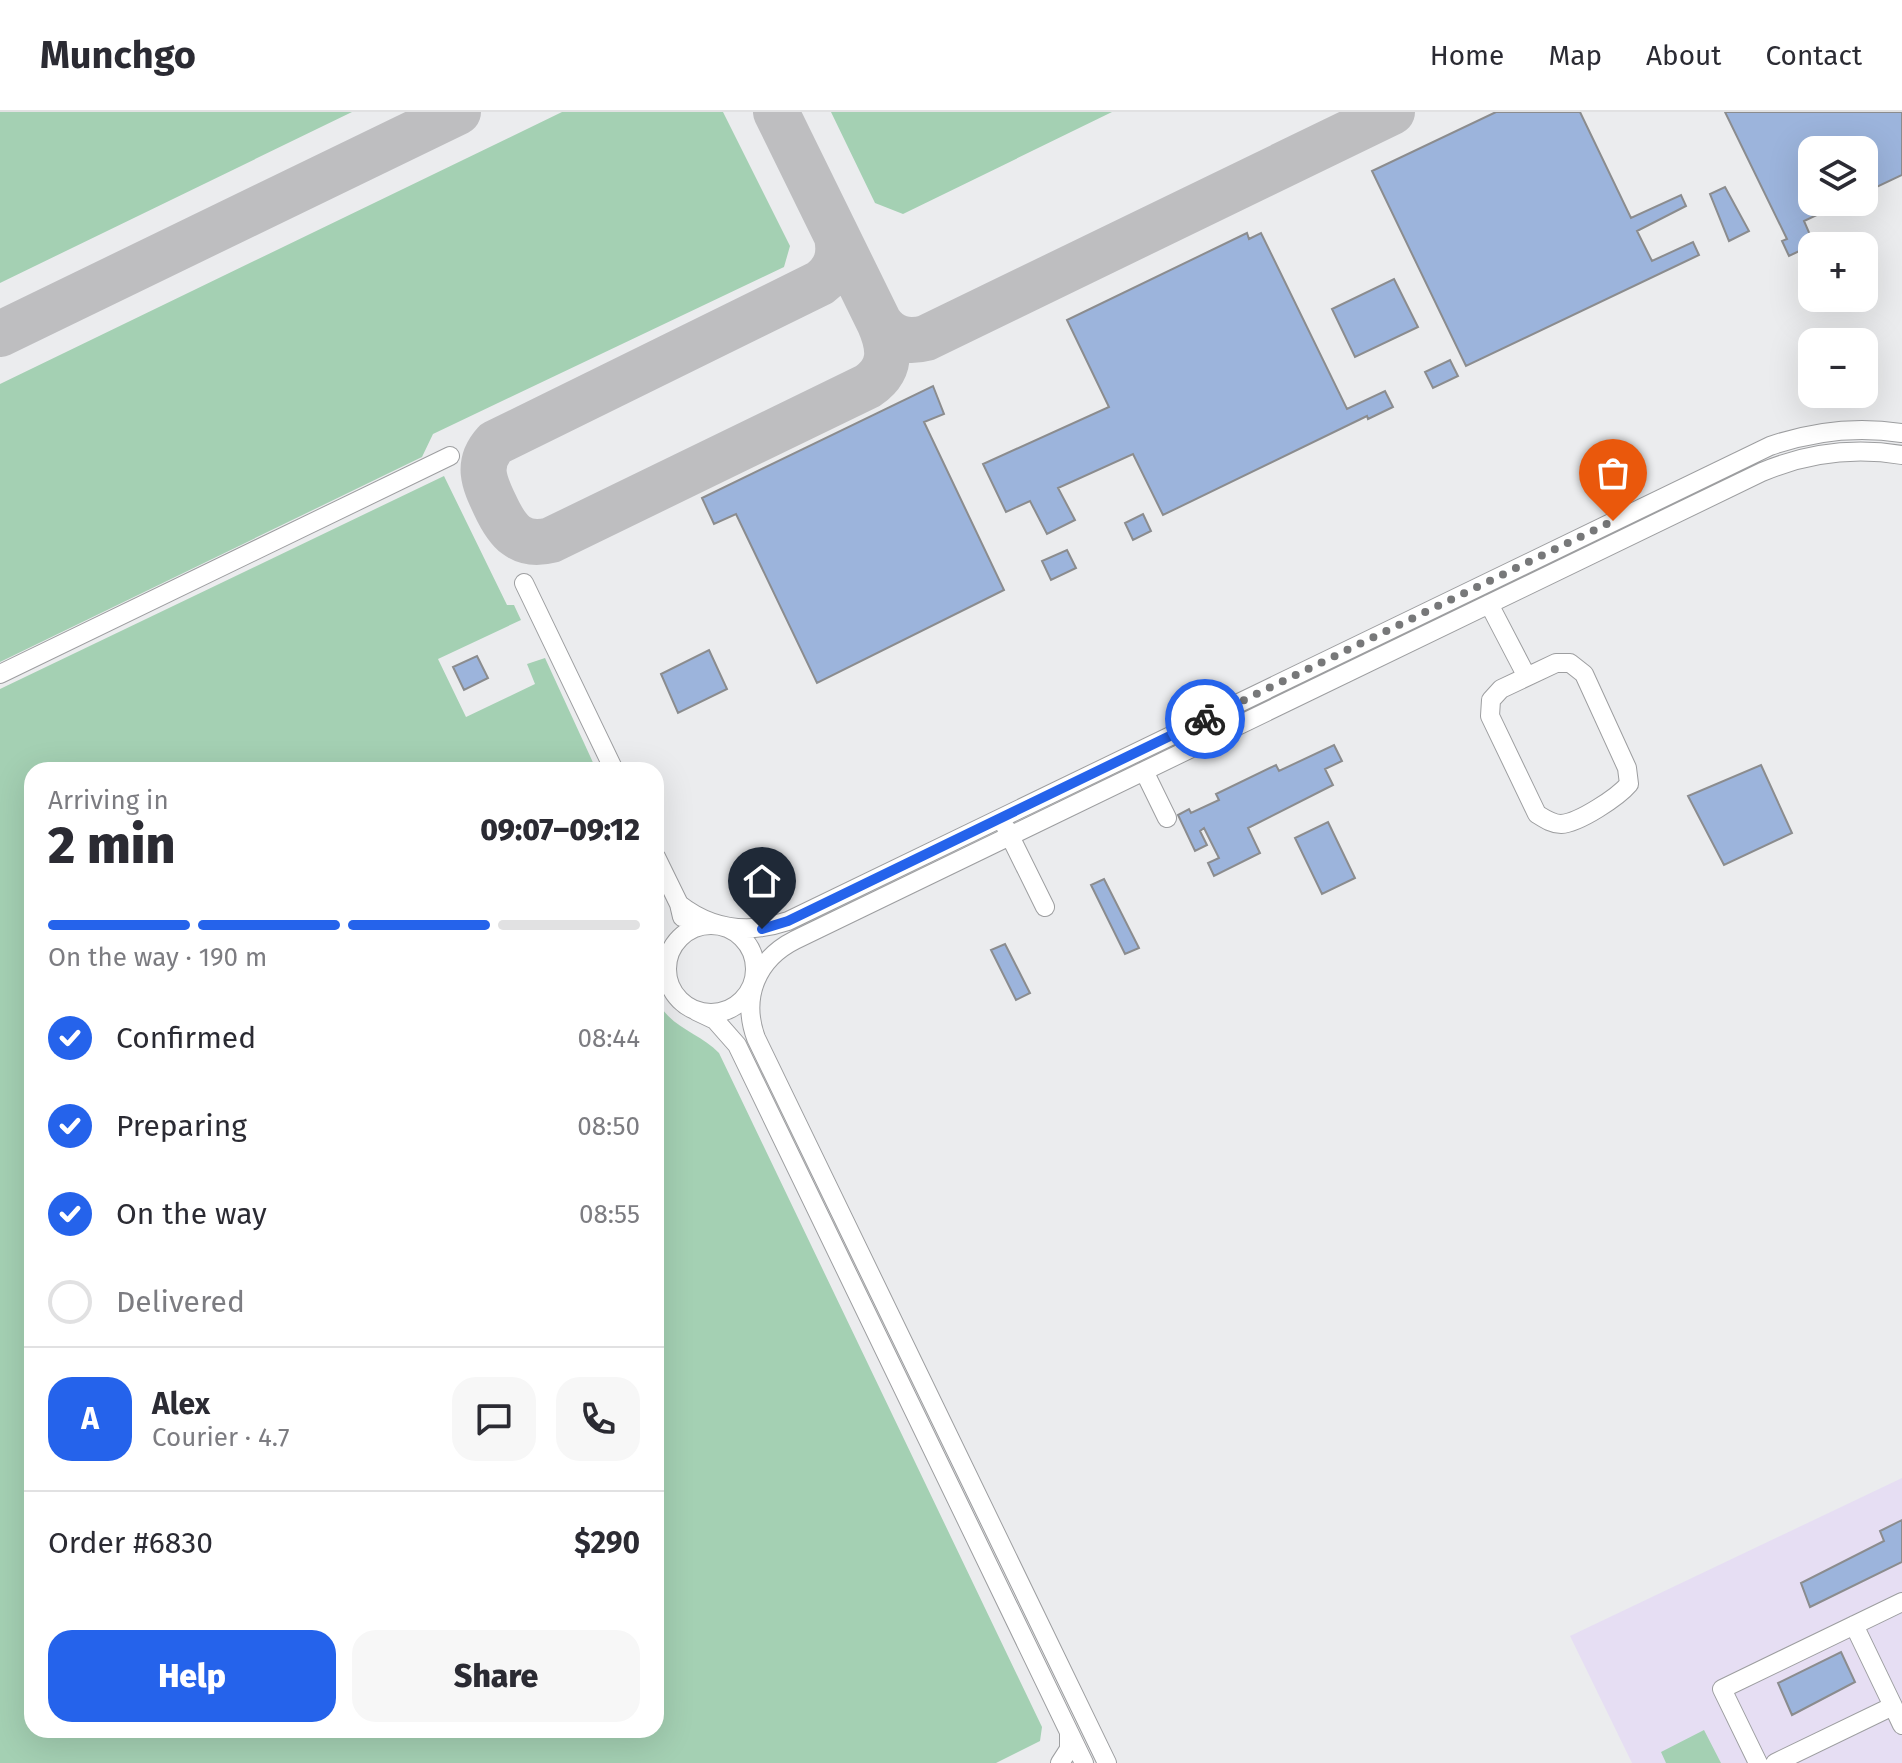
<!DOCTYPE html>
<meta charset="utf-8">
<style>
body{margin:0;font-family:"Fira Sans",sans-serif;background:#f7f7f7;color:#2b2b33;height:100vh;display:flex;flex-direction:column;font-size:30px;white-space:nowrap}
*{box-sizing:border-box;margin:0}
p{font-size:26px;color:#7c7c81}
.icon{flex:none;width:44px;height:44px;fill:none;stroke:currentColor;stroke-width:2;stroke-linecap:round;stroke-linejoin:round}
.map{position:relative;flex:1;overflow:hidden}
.drawer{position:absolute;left:24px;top:650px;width:640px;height:976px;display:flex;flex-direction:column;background:#fff;border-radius:24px;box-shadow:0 8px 32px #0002}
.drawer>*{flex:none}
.controls{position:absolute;left:1798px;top:24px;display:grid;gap:16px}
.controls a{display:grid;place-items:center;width:80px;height:80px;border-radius:16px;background:#fff;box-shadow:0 8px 32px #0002;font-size:40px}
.pin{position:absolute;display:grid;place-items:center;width:68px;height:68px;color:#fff;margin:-82px -34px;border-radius:50% 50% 50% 0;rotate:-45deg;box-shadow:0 0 8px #0007}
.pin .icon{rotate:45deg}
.courier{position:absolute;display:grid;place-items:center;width:80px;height:80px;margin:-40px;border:6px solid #2563eb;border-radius:50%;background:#fff;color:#222;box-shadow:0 2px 10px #0007}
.head em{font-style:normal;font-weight:800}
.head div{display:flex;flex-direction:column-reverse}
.head{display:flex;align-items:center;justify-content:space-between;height:136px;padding:0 24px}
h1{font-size:52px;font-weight:800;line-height:60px}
.bar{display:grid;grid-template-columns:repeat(4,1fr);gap:12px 8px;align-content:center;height:96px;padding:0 24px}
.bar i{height:10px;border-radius:6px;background:#e1e1e2}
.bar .active{background:#2563eb}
.bar p{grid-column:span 4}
.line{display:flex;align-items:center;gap:20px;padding:0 24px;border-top:2px solid #e1e1e2}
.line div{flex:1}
.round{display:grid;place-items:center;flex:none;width:84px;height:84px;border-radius:24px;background:#f7f7f7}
ol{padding:0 24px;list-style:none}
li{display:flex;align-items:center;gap:24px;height:88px}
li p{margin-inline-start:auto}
li .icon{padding:8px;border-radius:50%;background:#2563eb;color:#fff;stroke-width:4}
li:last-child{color:#7c7c81}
li i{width:44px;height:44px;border:4px solid #e1e1e2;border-radius:50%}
.button{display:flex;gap:16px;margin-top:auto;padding:16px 24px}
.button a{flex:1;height:92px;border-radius:24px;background:#2563eb;color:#fff;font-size:32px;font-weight:800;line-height:92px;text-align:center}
.button a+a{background:#f7f7f7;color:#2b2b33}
header{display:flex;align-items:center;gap:48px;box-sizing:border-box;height:112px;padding:0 40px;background:#fff;border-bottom:2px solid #e1e1e2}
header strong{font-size:38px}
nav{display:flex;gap:44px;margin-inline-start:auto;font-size:28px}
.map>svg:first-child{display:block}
</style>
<header>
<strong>Munchgo</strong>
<nav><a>Home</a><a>Map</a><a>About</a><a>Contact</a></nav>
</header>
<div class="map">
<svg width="1902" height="1651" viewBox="0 0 1902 1651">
<rect width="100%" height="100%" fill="#ebecee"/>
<path fill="#e6def3" d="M 1902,1366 L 1902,1651 L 1632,1651 L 1570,1524 Z"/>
<path fill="#a4d0b3" d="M 0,0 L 352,0 L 0,171 Z
M 562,0 L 723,0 L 790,134 L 784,155 L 433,322 L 422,345 L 0,550 L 0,272 Z
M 831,0 L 1112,0 L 903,102 L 875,91 Z
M 444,364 L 507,493 L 514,493 L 521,508 L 438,547 L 466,605 L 535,572 L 527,552 L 545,546 L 596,657 L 550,658 L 547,652 L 534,658 L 32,658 L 32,1618 L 656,1618 L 656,885 C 667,915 699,920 719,941 L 1042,1615 L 1040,1629 L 996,1651 L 0,1651 L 0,577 Z
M 1704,1618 L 1721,1651 L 1666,1651 L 1661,1640 Z"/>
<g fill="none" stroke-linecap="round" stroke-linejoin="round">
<path stroke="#bebec0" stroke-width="46" d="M 776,0 L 879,210 C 890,235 893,257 868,274 L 551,428 C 520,436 507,419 495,393 C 484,370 476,352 495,331 L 820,171 C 836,159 841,144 837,125
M 879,210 C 891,227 907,231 926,226 L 1392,0
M 0,222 L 458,0"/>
</g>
<path fill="#9cb4dc" stroke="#8b8c8e" stroke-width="2" d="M 1496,0 L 1580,0 L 1631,106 L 1681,83 L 1686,94 L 1637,119 L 1652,149 L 1693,130 L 1699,143 L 1466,254 L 1372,59 Z
M 1725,0 L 1902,0 L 1902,63 L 1864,81 L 1864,38 L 1812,38 L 1812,90 L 1844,90 L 1804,109 L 1814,132 L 1789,144 L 1782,129 L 1787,127 Z
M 1725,75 L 1749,119 L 1729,129 L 1710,82 Z
M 1247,121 L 1249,127 L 1261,121 L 1347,297 L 1385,279 L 1393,295 L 1368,307 L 1367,304 L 1163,403 L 1133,342 L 1058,376 L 1075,408 L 1047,422 L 1030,389 L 1006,400 L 983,352 L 1109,295 L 1067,208 Z
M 1394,167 L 1418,215 L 1355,245 L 1332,197 Z
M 1450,248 L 1458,264 L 1433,276 L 1425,260 Z
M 933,274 L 944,302 L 924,310 L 1004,478 L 817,571 L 736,402 L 714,412 L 702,386 Z
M 1143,402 L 1151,419 L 1133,428 L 1125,411 Z
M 1067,438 L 1076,456 L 1051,468 L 1042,449 Z
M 709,538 L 727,577 L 678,601 L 661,562 Z
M 477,544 L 488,566 L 464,578 L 453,555 Z
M 1334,633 L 1342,649 L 1325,657 L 1333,673 L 1248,716 L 1260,741 L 1214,764 L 1208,751 L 1219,746 L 1204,716 L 1200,719 L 1207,733 L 1195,739 L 1178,703 L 1189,697 L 1191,701 L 1219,688 L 1216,682 L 1276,653 L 1279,659 Z
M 1761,653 L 1792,721 L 1724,753 L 1688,684 Z
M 1328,710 L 1355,766 L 1322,782 L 1295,726 Z
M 1104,767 L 1139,836 L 1125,842 L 1091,773 Z
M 1005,832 L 1030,881 L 1016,888 L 991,838 Z
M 1902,1408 L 1902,1450 L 1810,1495 L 1801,1471 L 1884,1429 L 1880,1419 Z
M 1841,1540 L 1855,1570 L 1792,1603 L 1778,1571 Z"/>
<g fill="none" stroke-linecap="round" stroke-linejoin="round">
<g stroke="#9d9ea0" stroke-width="20">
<path id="minor" d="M 524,471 L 614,658
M 1489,492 L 1526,563
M 1556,551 L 1570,551 L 1584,562 L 1627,656 L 1629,672 C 1618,685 1579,711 1561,712 C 1552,712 1545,707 1537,702 L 1490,604 L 1491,588 L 1501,577 Z
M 0,562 L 450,344
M 1144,659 L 1167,706
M 1006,716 L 1045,795
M 656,745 L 679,792 L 682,805
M 679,792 C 712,818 749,822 788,809 L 1770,334 C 1813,319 1857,314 1902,321
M667 857a44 44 0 1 1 88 0a44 44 0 1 1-88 0Z
M 696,899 L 715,908 L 737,933 L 1084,1651
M 1854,1513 L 1893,1594
M 1060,1651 L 1069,1637 L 1069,1622
M 1107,1651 L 756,926 C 741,885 757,847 795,828 L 1762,360 C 1807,341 1853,335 1902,343
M 1758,1651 L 1722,1577 L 1902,1490
M 1775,1651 L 1893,1594 L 1902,1613"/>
</g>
<use href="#minor" stroke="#fff" stroke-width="18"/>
</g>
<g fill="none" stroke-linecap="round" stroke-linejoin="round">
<path stroke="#777879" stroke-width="8" stroke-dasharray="0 14.4" d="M 1205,607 L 1613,409"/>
<path stroke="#2563eb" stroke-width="10" d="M 762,817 L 788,809 L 1205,607"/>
</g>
</svg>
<div class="controls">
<a><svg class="icon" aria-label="layers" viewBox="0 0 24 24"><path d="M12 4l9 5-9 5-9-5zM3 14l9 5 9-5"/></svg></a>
<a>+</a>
<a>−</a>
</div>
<div class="pin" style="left:1613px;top:409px;background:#ea580c"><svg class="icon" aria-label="bag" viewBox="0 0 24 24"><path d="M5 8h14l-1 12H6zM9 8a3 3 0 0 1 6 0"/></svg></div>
<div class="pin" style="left:762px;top:817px;background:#1f2937"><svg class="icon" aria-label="home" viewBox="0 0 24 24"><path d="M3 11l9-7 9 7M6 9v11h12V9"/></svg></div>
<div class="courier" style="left:1205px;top:607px"><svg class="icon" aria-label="bike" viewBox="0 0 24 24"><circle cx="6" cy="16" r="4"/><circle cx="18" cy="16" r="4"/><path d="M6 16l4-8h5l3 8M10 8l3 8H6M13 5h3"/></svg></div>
<section class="drawer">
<div class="head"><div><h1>2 min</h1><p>Arriving in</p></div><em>09:07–09:12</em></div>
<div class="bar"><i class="active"></i><i class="active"></i><i class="active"></i><i></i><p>On the way · 190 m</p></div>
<ol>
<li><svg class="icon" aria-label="check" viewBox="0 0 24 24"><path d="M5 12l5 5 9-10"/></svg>Confirmed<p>08:44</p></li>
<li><svg class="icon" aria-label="check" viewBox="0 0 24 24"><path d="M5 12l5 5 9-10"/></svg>Preparing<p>08:50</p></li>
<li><svg class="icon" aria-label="check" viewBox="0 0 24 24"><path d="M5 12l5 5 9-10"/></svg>On the way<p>08:55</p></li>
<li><i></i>Delivered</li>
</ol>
<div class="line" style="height:144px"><b class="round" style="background:#2563eb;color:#fff">A</b><div><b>Alex</b><p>Courier · 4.7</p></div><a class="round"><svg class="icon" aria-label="chat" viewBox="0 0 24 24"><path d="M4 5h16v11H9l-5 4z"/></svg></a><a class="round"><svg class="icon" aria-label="phone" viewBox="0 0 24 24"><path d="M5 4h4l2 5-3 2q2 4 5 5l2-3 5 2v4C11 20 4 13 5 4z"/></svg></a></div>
<div class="line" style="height:104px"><div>Order #6830</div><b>$290</b></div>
<div class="button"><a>Help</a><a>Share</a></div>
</section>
</div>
